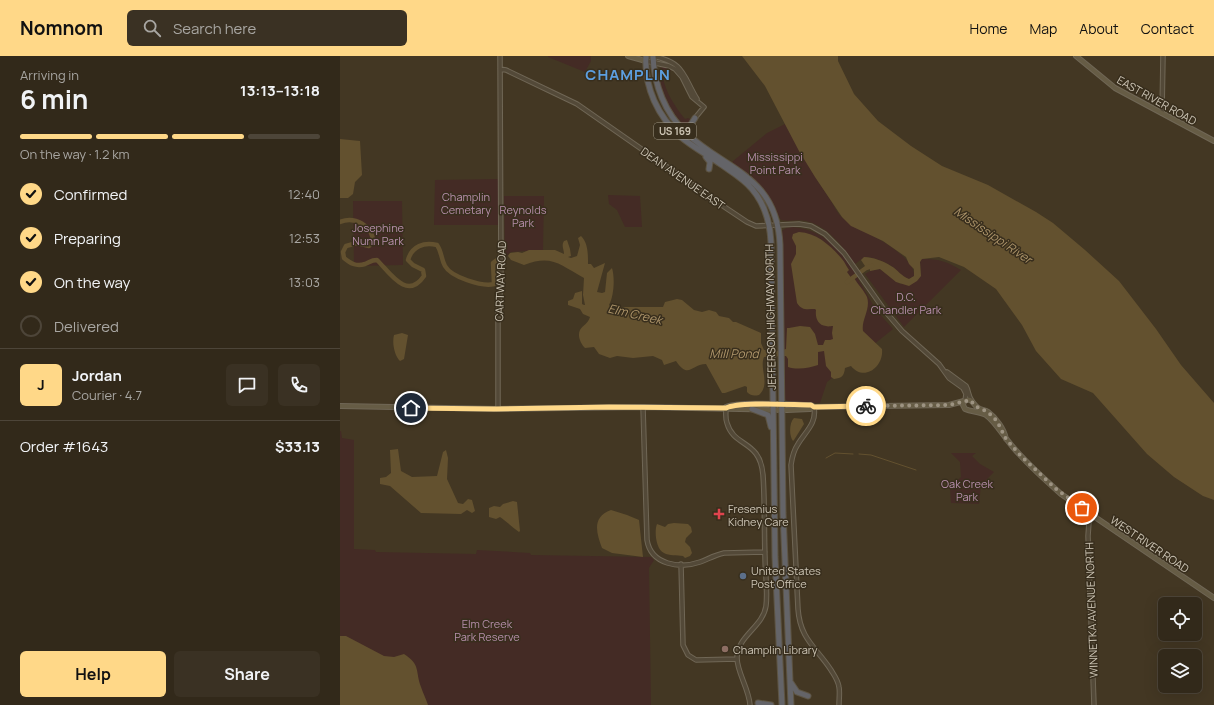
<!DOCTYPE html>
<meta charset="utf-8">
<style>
body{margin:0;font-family:Manrope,sans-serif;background:#3a3123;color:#f1f3f6;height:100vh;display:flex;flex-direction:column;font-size:15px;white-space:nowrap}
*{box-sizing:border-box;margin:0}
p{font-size:13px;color:#a8a6a2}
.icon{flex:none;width:22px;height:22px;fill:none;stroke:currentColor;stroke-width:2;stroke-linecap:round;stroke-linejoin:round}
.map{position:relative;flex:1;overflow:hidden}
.drawer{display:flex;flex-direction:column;background:#32291a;width:340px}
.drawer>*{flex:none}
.tools{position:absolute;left:818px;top:541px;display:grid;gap:8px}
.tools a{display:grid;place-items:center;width:44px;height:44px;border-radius:6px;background:#32291a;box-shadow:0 4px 16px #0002,0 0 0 1px #4d4539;font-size:20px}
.pin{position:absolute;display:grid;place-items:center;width:34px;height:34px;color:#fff;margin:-17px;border:2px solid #fff;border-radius:50%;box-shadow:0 1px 4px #0007}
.courier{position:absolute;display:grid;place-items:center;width:40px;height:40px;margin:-20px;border:3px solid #ffd888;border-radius:50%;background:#fff;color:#222;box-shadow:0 1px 5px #0007}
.summary em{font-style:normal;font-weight:700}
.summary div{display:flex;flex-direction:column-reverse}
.summary{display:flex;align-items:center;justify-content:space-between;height:68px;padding:0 20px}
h1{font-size:26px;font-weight:700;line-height:30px}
.bar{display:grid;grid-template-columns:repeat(4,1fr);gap:6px 4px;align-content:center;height:48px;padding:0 20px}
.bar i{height:5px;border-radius:3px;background:#4d4539}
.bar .active{background:#ffd888}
.bar p{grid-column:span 4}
.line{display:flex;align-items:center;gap:10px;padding:0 20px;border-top:1px solid #4d4539}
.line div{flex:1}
.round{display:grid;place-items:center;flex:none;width:42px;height:42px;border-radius:6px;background:#3a3123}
ol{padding:0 20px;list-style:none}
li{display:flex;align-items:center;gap:12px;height:44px}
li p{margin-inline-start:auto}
li .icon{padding:4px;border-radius:50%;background:#ffd888;color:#111;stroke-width:4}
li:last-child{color:#a8a6a2}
li i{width:22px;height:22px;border:2px solid #4d4539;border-radius:50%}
.action{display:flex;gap:8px;margin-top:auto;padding:8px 20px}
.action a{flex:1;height:46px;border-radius:6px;background:#ffd888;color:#111;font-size:16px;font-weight:700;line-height:46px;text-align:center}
.action a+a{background:#3a3123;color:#f1f3f6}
header{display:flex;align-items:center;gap:24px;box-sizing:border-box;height:56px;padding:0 20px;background:#ffd888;color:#111}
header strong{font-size:19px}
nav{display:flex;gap:22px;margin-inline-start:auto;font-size:14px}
.search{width:280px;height:36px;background:#3a3123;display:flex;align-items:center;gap:10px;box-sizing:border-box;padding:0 14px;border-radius:6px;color:#a8a6a2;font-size:15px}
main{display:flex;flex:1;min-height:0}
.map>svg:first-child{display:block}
</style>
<header>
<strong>Nomnom</strong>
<div class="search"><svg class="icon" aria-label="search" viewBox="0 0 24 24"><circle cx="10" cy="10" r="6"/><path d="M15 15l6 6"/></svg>Search here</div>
<nav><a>Home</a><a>Map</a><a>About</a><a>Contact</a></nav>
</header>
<main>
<section class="drawer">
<div class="summary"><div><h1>6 min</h1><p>Arriving in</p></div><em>13:13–13:18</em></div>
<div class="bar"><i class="active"></i><i class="active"></i><i class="active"></i><i></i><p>On the way · 1.2 km</p></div>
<ol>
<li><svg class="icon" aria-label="check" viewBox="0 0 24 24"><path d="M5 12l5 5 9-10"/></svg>Confirmed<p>12:40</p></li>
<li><svg class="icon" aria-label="check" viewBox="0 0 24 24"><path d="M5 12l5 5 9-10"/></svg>Preparing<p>12:53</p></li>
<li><svg class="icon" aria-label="check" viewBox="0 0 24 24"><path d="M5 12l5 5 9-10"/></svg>On the way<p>13:03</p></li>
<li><i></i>Delivered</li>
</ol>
<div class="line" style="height:72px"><b class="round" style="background:#ffd888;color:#111">J</b><div><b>Jordan</b><p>Courier · 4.7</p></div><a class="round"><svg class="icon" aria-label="chat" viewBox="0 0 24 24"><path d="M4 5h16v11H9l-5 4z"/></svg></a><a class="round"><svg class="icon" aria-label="phone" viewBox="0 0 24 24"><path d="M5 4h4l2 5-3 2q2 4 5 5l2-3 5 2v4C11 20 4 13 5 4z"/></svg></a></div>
<div class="line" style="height:52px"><div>Order #1643</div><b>$33.13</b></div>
<div class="action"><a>Help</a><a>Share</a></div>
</section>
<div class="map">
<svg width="874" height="649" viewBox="0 0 874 649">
<rect width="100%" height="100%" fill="#433723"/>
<path fill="#442b25" d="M 208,0 L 251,0 L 251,5 L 245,16 L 208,1 Z
M 323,10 L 329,12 L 331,15 L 329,15 L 328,13 L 323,15 L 325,20 L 323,21 C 325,36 336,52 345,63 L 348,62 L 353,64 L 349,67 L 347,73 C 332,57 319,37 318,15 Z
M 445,68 C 459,95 474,120 491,145 C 494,150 498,159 503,162 C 520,174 576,198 574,220 L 569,223 C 562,221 558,216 553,211 C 548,207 533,201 526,201 C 522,202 518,206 515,208 C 502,190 488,170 466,165 C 457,163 449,166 441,164 L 423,133 L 412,121 L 392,106 L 427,77 Z
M 158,123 L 158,169 L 94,169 L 95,124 Z
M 268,139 L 300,140 L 302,171 L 285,171 L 277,154 L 269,148 Z
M 164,140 L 204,140 L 203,194 L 171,196 L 165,201 Z
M 13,145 L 62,145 L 63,209 L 14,210 Z
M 452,171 C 500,175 513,217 535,252 C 540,259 547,266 553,273 L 487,326 L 480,347 L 449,346 L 445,343 L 442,178 L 442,175 L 446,172 Z
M 582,203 C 599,203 606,205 621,214 L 564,271 L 525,218 L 530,215 L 540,213 L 560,228 L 581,220 L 580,206 Z
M 0,375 L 1,375 L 2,382 L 14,384 L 14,493 L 35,494 L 36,496 L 136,498 L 137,494 L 190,497 L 191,499 L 311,501 L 314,504 L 309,512 L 311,649 L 0,649 Z
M 611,397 L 636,397 L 632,400 L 640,408 L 654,416 L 641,429 L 639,448 L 611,447 L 610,431 L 621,421 L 620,406 Z"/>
<path fill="#63512f" d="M 402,0 L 498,0 L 498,5 L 514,38 L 538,65 L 571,90 L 602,110 L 648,129 L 696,156 L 713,167 L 745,194 L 779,225 L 816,273 L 841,309 L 874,347 L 874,444 L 863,440 L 834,421 L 807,398 L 753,337 L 721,323 L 696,295 L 682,269 L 656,233 L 624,211 L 599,201 L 582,203 L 580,206 L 581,220 L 577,225 L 569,230 L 556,226 L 540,213 L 530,215 L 530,212 L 527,213 L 521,204 L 524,201 C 532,201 544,205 551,210 C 558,214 561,220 569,223 L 574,220 L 574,213 L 569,208 L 566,201 L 543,185 L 511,170 L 502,161 L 475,121 L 459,95 L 425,30 Z
M 0,83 L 20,85 L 22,119 L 15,126 L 13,138 L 8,142 L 0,142 Z
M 459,176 C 477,177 491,190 502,203 C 505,206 506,210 509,214 L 507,216 L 512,223 L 514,222 C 517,227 525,236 527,241 C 531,253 521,264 523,275 L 542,293 C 544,311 524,326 511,310 L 505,312 C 504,320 502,322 494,323 L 491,321 L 491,316 L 486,310 L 484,295 L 478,296 L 478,309 C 470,312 457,314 448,311 L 448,303 L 446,300 L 424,301 C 419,313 431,328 419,339 C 414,340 411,340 407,336 L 407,331 L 405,330 L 385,337 L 382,337 L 366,308 C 351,308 349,324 336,305 L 324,309 L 322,304 L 313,300 L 293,302 L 277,300 L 270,302 L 259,298 L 254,291 L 245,292 C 241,288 237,280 240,274 C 243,269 248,268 250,261 L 243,258 L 240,253 L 228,249 L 228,245 L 233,243 L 235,237 L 242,235 L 242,248 L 244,249 L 245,249 L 243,239 L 244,222 C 220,209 212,198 184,209 L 171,204 L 168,200 L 170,197 L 178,196 L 182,197 L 189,194 L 215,194 L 224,198 C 224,193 221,190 224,185 L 227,184 L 230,193 L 231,200 L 228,201 L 231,202 L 237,200 L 240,189 L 238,182 L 241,180 C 248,187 248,197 248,208 L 251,208 L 254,212 L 265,207 L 257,236 L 262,237 L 265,236 L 267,217 L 272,212 C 275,222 274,240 269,249 C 272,253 280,252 286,251 L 323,251 L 325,246 L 337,243 L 342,244 L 354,254 L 362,256 L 369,254 L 376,256 L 379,260 L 389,262 L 393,266 L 396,266 L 421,277 L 421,287 L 424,294 L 439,295 L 446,293 L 447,272 L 449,272 L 460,270 L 470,271 L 475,278 L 478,289 L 483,289 L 485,284 L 490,284 L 493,283 L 492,277 L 493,270 C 491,270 488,271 486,270 C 478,269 475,262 476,254 L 475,253 C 467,253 462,255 457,247 L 451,208 L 456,198 L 456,190 L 452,182 L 453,178 Z
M 62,277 L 68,279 L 64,303 L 60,305 C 54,299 52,286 54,279 Z
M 454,362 L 462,363 L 464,368 L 454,384 L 453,385 C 449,380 449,367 454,362 Z
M 58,393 L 61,415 L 72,421 L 97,420 L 103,396 L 106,394 L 108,402 L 107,423 L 118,447 L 123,448 L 128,443 L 132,444 L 135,455 L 132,457 L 127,454 L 121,458 L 81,457 L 50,430 L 40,428 L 40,422 L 46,421 L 51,417 L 50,394 Z
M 173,445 L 177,446 L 180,475 L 179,476 C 172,471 166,465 160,461 L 156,463 L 149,461 L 149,452 L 154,450 L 160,451 L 163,448 Z
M 271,454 L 287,459 L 299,464 L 303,501 L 272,497 L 262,492 C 256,476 252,461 271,454 Z
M 334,467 L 348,468 L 351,471 L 352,476 L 346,482 L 345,486 L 350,491 L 352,497 L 350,500 L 345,502 L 343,500 C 337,499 329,500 324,497 C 316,494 314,475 317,468 L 325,471 L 328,468 Z
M 0,580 L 6,580 L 44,600 L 54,601 L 64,598 C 81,609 75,615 81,631 C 83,637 86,643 88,649 L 0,649 Z"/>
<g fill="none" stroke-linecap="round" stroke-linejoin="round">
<path stroke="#63512f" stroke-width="1" d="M 519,398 L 531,399 L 576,414
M 486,402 L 495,397 L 513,398"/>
<path stroke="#63512f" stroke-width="4.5" d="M 0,166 C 15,160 33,170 33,186 L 29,190 L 17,187 L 6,190 L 3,196 L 4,202 C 10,207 16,211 25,208 C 30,206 31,204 37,204 C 50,217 67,245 84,220 L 83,214 L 73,209 L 68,204 C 72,190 84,186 97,189 C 102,196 101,203 105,210 C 111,221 142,231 154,228 L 153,207 L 157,204
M 507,226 L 526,212 L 532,210"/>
<g stroke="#706756" stroke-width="5.5">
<path id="tertiary" d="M 313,0 C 345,7 342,18 357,43
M 306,5 L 329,10 L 335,13 L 342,21 L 352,41 L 364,51 L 355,62
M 160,13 L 166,14 L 237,48 L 386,152 L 407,166 L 416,170 L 459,168 L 471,170 L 485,178 L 504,197 L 545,255 L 562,275 L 599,308 L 609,322 L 623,332 L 626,338 L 625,345
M 822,57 L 823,0
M 607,316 L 626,330 C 629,335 628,340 632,345
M 303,351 L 307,484 C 311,509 340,513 360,506 C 368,503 375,499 384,497 L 425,496
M 474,351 C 477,367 466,375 458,388 C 454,394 452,401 451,409 L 458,553 C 460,583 476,591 491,614 C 494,619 498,624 499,631 C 500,636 499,643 499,649
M 386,352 C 386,357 385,362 387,367 C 394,392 420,383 423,419 C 425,447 424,474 425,501 C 425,517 428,534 426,550 C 423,571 397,580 397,602 C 397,616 409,633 410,649
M 158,353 L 158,257 L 161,228 L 160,0
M 753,460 L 749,466 L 748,480 L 754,649
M 341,508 L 343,589 L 348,599 L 356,604 L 397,603"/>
</g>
<g stroke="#706756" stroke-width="6">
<path id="secondary" d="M 288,0 L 306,5
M 736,0 L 775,32 L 874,85
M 0,350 L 158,353 L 303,351 L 447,354 L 470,353 L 474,351
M 386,351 C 400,345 453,349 471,349 L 474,351 L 609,349 L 624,345
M 666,383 C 664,373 656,362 648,356 C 645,354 640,354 637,351 C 632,347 632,341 624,345 L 623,349 L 625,353 C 632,356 639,355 646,359 C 655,365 664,381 672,390 C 687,408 704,423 721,438 L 874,542"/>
</g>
<g stroke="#5d5443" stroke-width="7">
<path id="trunk" d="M 306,0 C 304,31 318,61 341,81 C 353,91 366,98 379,107 C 390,115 403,122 412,133 C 425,148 430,167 431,186 L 435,501 L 442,649
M 313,0 C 314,29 325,57 346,77 C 387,115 437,120 440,189 L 443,457 L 451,649
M 352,80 C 347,73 351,68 355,62
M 366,101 L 370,106 L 369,113
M 412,353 L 428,359 L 431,371
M 451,627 L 457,636 L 468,640
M 418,647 L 431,649"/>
</g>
<use href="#tertiary" stroke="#534938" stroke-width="3.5"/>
<use href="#secondary" stroke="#665c45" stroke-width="4"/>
<use href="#trunk" stroke="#646468" stroke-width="5"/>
</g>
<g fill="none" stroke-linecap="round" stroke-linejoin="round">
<path stroke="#9d9382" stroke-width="4" stroke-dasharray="0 7.2" d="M 526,350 L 609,349 L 630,344 L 637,351 L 648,356 L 657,365 L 666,383 L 680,399 L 716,433 L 742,452"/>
<path stroke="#ffd888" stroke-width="5" d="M 71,352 L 154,353 L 269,351 L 386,352 C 400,345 453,349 471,349 L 474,351 L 526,350"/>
</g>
<path fill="#e0444e" stroke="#382e1d" stroke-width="1.5" d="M377 452h4v4h4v4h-4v4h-4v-4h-4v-4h4z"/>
<circle fill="#5c6f8a" stroke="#382e1d" stroke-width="1.5" cx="403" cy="520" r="4"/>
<circle fill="#8d6e63" stroke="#382e1d" stroke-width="1.5" cx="385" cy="593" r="4"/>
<g text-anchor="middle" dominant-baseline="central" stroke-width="3" stroke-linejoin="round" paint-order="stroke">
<rect fill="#382e1d" stroke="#a09887" stroke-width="1" x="314" y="67" width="42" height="16" rx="3"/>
<g font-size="10" font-weight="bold" fill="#cdc5b5">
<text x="335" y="75">US 169</text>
</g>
<g font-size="11" fill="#cdc5b5" stroke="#382e1d">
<text transform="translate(817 44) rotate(29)">EAST RIVER ROAD</text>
<text transform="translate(343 122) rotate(35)">DEAN AVENUE EAST</text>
<text transform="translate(160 225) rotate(-88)">CARTWAY ROAD</text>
<text transform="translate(430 261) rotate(-91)">JEFFERSON HIGHWAY NORTH</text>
<text transform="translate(810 488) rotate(34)">WEST RIVER ROAD</text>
<text transform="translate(751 554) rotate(-92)">WINNETKA AVENUE NORTH</text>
</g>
<g font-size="11" fill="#b88fac" stroke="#382e1d">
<text x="435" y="100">Mississippi<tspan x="435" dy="13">Point Park</tspan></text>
<text x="126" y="140">Champlin<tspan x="126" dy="13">Cemetary</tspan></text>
<text x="183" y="153">Reynolds<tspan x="183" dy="13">Park</tspan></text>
<text x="38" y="171">Josephine<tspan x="38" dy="13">Nunn Park</tspan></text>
<text x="566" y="240">D.C.<tspan x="566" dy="13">Chandler Park</tspan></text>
<text x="627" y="427">Oak Creek<tspan x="627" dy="13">Park</tspan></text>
<text x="147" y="567">Elm Creek<tspan x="147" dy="13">Park Reserve</tspan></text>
</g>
<g font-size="11" fill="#cdc5b5" stroke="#382e1d" text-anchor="start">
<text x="388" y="452">Fresenius<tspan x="388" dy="13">Kidney Care</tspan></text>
<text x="411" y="514">United States<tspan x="411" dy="13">Post Office</tspan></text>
<text x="393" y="593">Champlin Library</text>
</g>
<g font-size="12" font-style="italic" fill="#af966b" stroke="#382e1d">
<text transform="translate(653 179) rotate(34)">Mississippi River</text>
<text transform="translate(295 258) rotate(13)">Elm Creek</text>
<text x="394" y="297">Mill Pond</text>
</g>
<g font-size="15" font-weight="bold" letter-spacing="1" fill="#5d9fe0" stroke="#382e1d">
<text x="288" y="18">CHAMPLIN</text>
</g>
</g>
</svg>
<div class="tools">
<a><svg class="icon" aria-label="locate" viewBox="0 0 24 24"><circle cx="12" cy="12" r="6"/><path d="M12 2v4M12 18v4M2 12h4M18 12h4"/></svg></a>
<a><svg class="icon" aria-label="layers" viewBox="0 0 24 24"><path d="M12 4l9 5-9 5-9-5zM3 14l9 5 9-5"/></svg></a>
</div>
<div class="pin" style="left:742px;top:452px;background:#ea580c"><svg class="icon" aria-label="bag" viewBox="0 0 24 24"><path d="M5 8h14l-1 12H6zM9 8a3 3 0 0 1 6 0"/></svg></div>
<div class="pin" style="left:71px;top:352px;background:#1f2937"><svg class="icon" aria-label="home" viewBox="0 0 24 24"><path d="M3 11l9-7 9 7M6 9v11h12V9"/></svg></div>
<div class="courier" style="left:526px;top:350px"><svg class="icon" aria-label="bike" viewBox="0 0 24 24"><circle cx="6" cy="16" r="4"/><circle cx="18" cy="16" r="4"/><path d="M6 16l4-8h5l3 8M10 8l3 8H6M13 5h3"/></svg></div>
</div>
</main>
